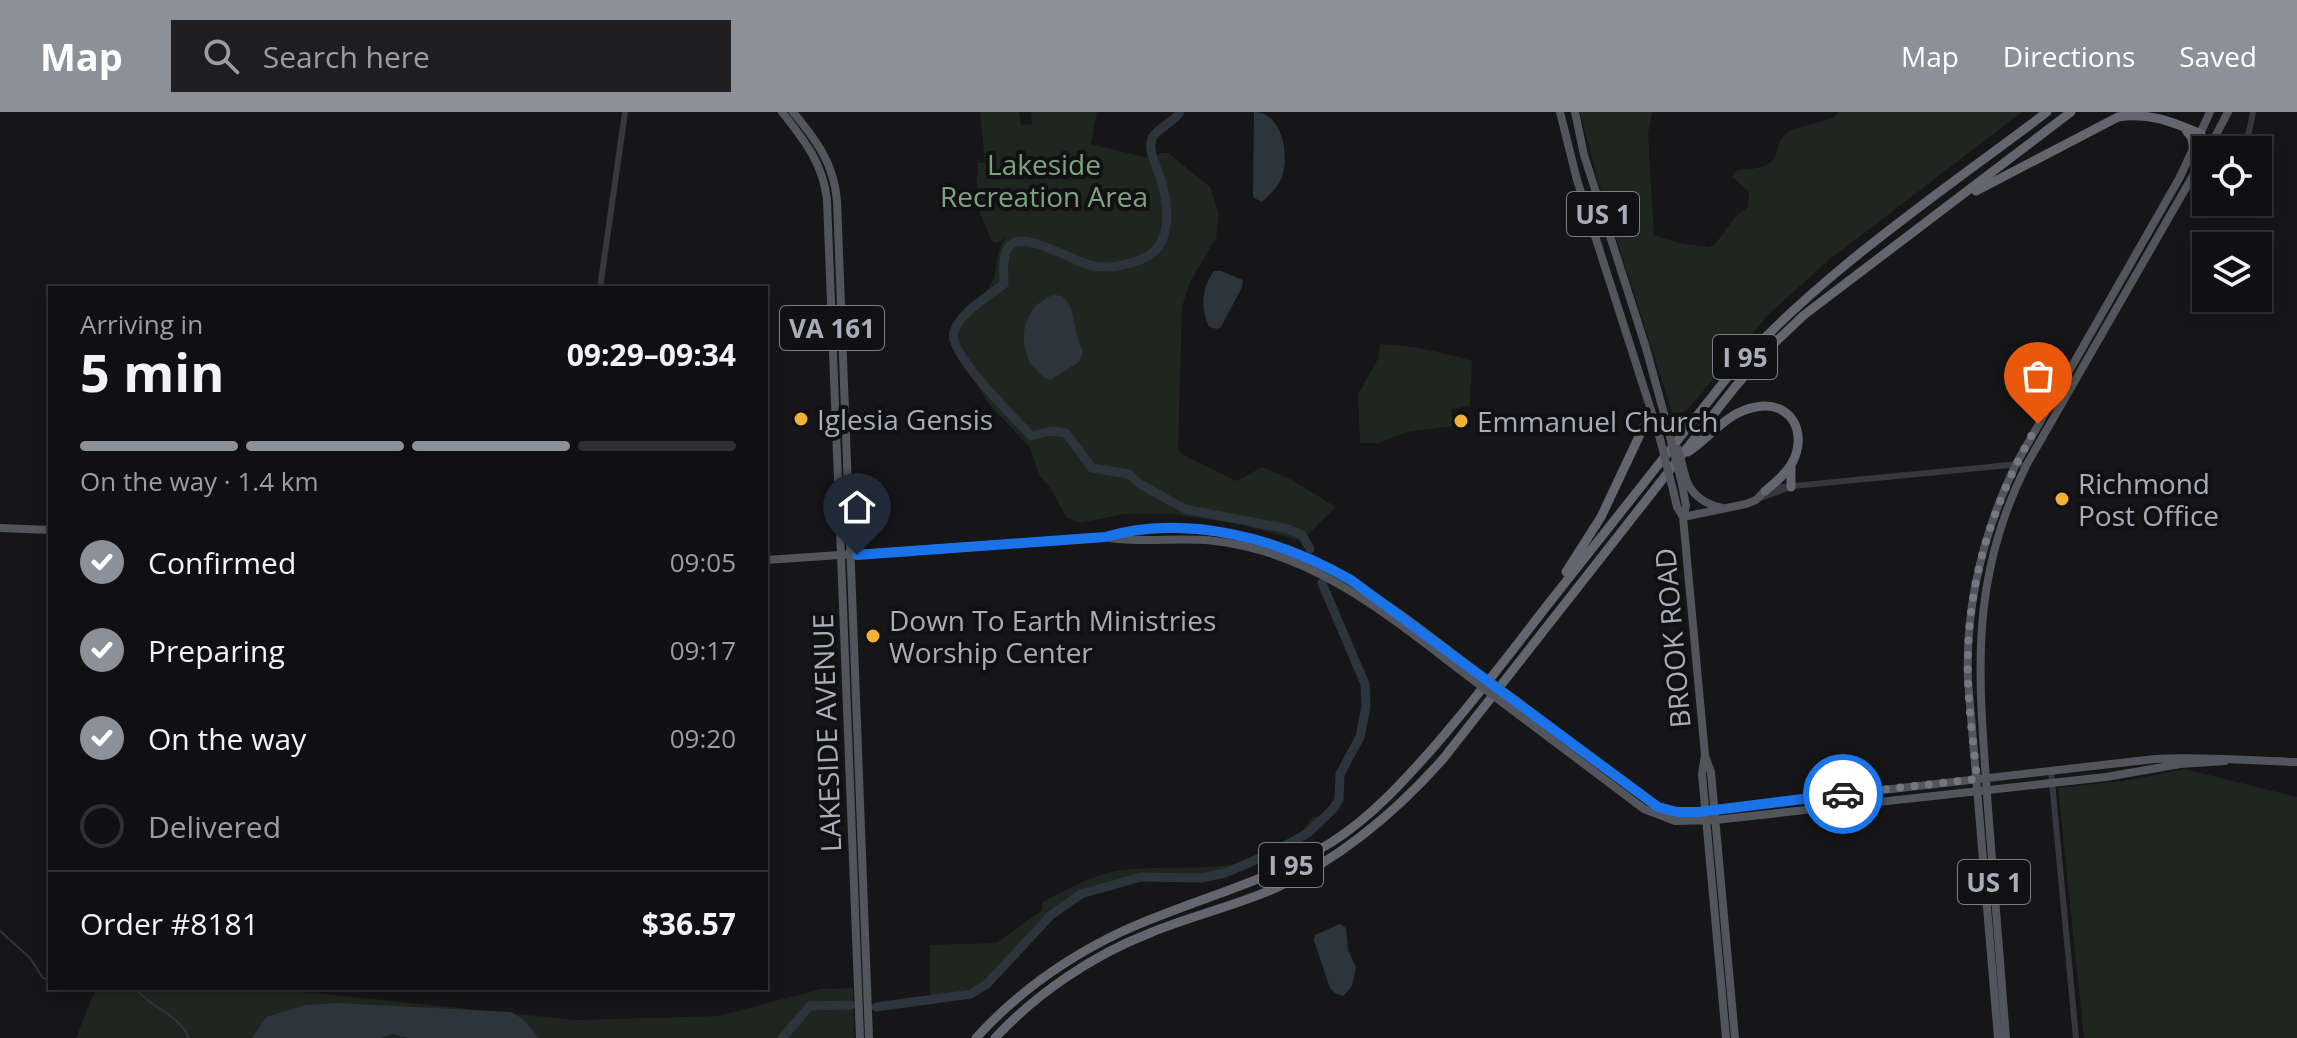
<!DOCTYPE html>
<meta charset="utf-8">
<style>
body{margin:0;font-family:"Open Sans",sans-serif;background:#1e1e20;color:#f1f3f6;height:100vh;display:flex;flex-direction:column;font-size:30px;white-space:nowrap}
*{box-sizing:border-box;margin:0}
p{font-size:26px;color:#9c9d9f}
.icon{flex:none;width:44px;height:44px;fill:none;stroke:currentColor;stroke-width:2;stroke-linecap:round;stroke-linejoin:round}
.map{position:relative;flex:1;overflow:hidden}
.details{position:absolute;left:48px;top:174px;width:720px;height:704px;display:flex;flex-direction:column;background:#101012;border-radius:0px;box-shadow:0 4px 12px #0003,0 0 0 2px #303032}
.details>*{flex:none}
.buttons{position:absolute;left:2192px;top:24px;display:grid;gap:16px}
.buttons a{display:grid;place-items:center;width:80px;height:80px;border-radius:0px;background:#101012;box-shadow:0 4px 12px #0003,0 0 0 2px #303032;font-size:40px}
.pin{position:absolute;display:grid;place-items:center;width:68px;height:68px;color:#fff;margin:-82px -34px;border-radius:50% 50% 50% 0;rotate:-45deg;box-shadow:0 0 8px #0007}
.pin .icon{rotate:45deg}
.courier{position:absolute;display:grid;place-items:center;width:80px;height:80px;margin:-40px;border:6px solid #1a73e8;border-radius:50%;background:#fff;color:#222;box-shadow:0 2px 10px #0007}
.summary em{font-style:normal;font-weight:700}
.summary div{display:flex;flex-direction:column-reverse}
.summary{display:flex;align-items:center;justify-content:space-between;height:136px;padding:0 32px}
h1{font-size:52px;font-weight:700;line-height:60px}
.bar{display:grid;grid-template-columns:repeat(4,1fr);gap:12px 8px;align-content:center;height:96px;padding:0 32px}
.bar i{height:10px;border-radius:6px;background:#303032}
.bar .selected{background:#8c9099}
.bar p{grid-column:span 4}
.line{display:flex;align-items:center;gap:20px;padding:0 32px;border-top:2px solid #303032}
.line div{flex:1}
ol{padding:0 32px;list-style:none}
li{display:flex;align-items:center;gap:24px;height:88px}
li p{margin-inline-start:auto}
li .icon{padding:8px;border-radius:50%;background:#8c9099;color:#fff;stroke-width:4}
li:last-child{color:#9c9d9f}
li i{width:44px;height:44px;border:4px solid #303032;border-radius:50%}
header{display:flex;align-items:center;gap:48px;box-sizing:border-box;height:112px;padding:0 40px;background:#8c9099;color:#fff}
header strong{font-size:38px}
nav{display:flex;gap:44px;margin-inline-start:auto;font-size:28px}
.search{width:560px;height:72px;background:#1e1e20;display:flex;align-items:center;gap:20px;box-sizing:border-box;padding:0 28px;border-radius:0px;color:#9c9d9f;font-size:30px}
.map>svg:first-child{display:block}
</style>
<header>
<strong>Map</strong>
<div class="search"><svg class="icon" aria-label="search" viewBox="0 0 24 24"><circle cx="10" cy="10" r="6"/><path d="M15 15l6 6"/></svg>Search here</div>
<nav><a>Map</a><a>Directions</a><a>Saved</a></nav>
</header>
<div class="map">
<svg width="2297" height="926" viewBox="0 0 2297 926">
<rect width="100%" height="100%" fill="#161618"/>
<path fill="#1e261f" d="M 980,0 L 1019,0 L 1021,13 L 1032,12 L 1031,0 L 1097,0 L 1091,32 L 1152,47 L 1160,41 L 1168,41 L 1210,75 L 1219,103 L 1216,126 L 1190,170 L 1182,195 L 1178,338 L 1185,344 L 1237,369 L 1262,355 L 1290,367 L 1336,395 L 1301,429 L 1240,412 L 1173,402 L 1124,402 L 1080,411 L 1067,406 L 1049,374 L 1039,363 L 1030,336 L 989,292 L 948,228 C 954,204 978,194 990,174 C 1000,158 993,142 1006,126 L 997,131 L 992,129 L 976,92 L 978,51 L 985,51 Z
M 1580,0 L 1652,0 L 1648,22 L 1654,123 L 1679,131 L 1709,135 L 1716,131 L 1736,104 L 1748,95 L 1749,80 L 1732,65 L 1736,59 C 1746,56 1759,58 1768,52 C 1782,44 1773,27 1792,18 C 1807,11 1830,11 1839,0 L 2022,0 L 1825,151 L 1768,203 L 1687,298 L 1678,302 L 1672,300 L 1598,69 Z
M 1380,232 C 1412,233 1442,240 1472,249 L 1470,294 L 1451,297 L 1453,314 L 1407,320 L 1379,331 L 1360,331 L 1358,282 L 1378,247 Z
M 2185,657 L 2297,685 L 2297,926 L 2084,926 L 2058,676 L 2130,668 Z
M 1323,704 L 1313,716 L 1283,738 L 1234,760 L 1212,766 L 1127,764 L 1086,782 L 1071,785 L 1017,836 L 987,874 L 930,884 L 930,833 L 996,831 L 1042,798 L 1042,790 C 1063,780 1094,762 1117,759 C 1188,748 1262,775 1313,705 Z
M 96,876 L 265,876 L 575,908 L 718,904 L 821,877 L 853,876 L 854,926 L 76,926 Z"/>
<path fill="#2c353c" d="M 1254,0 C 1285,0 1291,51 1279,71 C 1275,78 1268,84 1262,90 L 1254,86 L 1253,81 Z
M 1214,159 L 1221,159 L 1243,168 L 1242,175 L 1221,215 L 1217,217 L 1209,215 C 1200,196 1202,175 1214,159 Z
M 1054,183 L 1062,184 C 1078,198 1072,221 1083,239 L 1079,250 L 1050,268 C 1014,252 1015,195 1054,183 Z
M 1340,812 L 1346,816 L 1348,838 L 1356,855 L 1352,874 L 1343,884 L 1335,881 L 1330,876 L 1314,829 L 1315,823 Z
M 337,891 L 511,900 L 523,907 L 539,926 L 408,926 L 392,922 L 382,926 L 252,926 L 266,905 L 305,893 Z"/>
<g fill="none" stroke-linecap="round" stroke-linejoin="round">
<path stroke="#2c353c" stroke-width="2" d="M 0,819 L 30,846 L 43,866 L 50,868
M 135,876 C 150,896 179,902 189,926"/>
<path stroke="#2c353c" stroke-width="9" d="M 1180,0 C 1174,11 1152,18 1151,30 C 1149,42 1157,54 1160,65 C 1169,92 1174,134 1142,147 C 1127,153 1110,157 1094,154 C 1076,151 1027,120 1012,132 C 1001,140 1004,160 1004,172 C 988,185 960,200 954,220 C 947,241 1016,307 1031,324 L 1051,319 L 1066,321 L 1092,356 L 1129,362 L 1140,372 L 1185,397 L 1288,417 L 1302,423 L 1310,437
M 876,895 L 971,882 L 987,872 L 1051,803 L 1081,782 L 1141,765 L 1201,766 L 1225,761 L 1272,741 L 1308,721 L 1333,697 L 1339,688 L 1340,662 L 1360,625 L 1366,595 L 1365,572 L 1322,471
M 782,926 L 810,894 L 851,893"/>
<path stroke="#37383d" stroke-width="6" d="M 2214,28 L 2231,34 L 2242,31 L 2249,20 L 2253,0
M 600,176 L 625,0
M 1773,376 L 2020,352
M 1757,387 L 1791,375
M 2051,659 L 2076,926"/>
<path stroke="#53555c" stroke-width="8" d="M 782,0 C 804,28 823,51 827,88 L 860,926
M 793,0 C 816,28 834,51 837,89 L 869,926
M 1560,0 L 1577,68 L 1659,323
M 1575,0 L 1584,43 L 1646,236 L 1666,309
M 2208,38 L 2228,0
M 1686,367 C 1692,384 1705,392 1722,396
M 1682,372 L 1686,394 L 1683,405 L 1705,643 L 1702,662 L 1726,926
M 1674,382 L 1677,395 L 1683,405
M 1683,405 L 1746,392 L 1756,388 L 1765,379
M 0,416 L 50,418
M 1110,426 C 1144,431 1180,425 1215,429 C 1316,441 1390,505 1468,564
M 766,448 L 1105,425 C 1135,416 1166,416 1197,418 C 1310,427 1387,491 1473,557
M 1517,589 L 1650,690 L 1665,698 L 1681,701 L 2155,647 C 2203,644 2249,649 2297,650
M 1511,597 L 1644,697 L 1675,709 L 1715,708 L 2106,665 L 2180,652 L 2225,649
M 1705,644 L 1711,660 L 1735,926
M 1998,926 L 1968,569 C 1965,492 1983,421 2016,352 L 2180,65 L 2210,0
M 2006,926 C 2000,849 1994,773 1988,696 C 1979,568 1967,471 2027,352 L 2206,41"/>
<path stroke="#63666e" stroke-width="9" d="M 2186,18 L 2192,26 L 2194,39
M 1976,79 L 2118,5 C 2149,0 2173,10 2201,22
M 1688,340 C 1711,325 1726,300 1756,295 C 1792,288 1808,322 1792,351 C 1786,362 1775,371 1765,379
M 1791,375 L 1791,353
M 1566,460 L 1601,405 L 1644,314 L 1665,305
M 976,926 C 1017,881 1066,846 1121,820 C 1192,787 1263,773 1332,730 C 1371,705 1402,671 1433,636 C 1471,592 1507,546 1542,500 C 1603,422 1665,345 1726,267 C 1818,162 1936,84 2047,0
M 995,926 C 1037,881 1093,843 1150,821 C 1191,804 1235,794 1276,776 C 1342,746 1395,701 1443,647 L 1735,275 L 1765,240 L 1804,203 L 2071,0"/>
<path stroke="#53555c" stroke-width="8" d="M 1667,313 L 1682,372
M 1659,323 L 1674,382
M 1678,337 L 1686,367
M 1473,557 L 1517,589
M 1468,564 L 1511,597"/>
</g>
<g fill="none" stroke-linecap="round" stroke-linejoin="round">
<path stroke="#757880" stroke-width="8" stroke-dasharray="0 14.4" d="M 1843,682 L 1977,667 C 1974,635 1969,602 1968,569 C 1965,473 1991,394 2038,312"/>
<path stroke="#1a73e8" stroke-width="10" d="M 857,443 L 1105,425 C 1187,401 1280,427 1351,468 L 1658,695 L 1677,700 L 1699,700 L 1843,682"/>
</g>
<g fill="#f2b134" stroke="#111113" stroke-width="3">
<circle cx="801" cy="307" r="8"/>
<circle cx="1461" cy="309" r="8"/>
<circle cx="2062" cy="387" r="8"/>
<circle cx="873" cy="524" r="8"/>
</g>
<g text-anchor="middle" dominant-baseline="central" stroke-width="8" stroke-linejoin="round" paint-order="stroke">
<g fill="#111113" stroke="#7b7e86" stroke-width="2">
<rect x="1567" y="80" width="72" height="44" rx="6"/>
<rect x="780" y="194" width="104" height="44" rx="6"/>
<rect x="1713" y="223" width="64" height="44" rx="6"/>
<rect x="1259" y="731" width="64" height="44" rx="6"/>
<rect x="1958" y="748" width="72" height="44" rx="6"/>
</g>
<g font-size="26" font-weight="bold" fill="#a8adb8">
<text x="1603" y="102">US 1</text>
<text x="832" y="216">VA 161</text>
<text x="1745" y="245">I 95</text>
<text x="1291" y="753">I 95</text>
<text x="1994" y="770">US 1</text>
</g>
<g font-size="28" fill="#7fa381" stroke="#111113">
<text x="1044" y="52">Lakeside<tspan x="1044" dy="32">Recreation Area</tspan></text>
</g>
<g font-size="28" fill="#a8adb8" stroke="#111113" text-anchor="start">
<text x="817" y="307">Iglesia Gensis</text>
<text x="1477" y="309">Emmanuel Church</text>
<text x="2078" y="371">Richmond<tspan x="2078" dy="32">Post Office</tspan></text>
<text x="889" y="508">Down To Earth Ministries<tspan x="889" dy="32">Worship Center</tspan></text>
</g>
<g font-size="28" fill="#a8adb8" stroke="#111113">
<text transform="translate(1672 526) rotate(-95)">BROOK ROAD</text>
<text transform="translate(826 621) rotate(-92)">LAKESIDE AVENUE</text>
</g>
</g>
</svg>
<div class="buttons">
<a><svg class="icon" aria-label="locate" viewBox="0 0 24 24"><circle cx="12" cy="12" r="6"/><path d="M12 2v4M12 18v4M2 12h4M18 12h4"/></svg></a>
<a><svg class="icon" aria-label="layers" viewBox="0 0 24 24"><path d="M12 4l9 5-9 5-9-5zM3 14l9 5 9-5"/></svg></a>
</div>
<div class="pin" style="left:2038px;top:312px;background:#ea580c"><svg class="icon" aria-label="bag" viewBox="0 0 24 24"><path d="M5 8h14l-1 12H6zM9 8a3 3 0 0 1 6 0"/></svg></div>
<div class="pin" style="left:857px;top:443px;background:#1f2937"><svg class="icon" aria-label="home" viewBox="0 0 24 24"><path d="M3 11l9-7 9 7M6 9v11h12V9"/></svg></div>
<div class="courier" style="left:1843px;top:682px"><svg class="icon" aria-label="car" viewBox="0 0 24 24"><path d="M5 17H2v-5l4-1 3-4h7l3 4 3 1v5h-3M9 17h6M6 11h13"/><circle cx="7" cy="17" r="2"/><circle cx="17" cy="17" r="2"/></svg></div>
<section class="details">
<div class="summary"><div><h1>5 min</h1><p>Arriving in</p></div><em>09:29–09:34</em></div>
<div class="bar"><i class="selected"></i><i class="selected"></i><i class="selected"></i><i></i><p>On the way · 1.4 km</p></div>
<ol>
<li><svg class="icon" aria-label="check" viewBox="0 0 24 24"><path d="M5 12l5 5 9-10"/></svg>Confirmed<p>09:05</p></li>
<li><svg class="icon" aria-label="check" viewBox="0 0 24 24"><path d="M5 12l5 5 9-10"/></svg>Preparing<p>09:17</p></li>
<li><svg class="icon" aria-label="check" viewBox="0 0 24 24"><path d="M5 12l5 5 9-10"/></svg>On the way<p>09:20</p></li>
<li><i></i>Delivered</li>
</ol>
<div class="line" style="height:104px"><div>Order #8181</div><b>$36.57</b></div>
</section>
</div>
